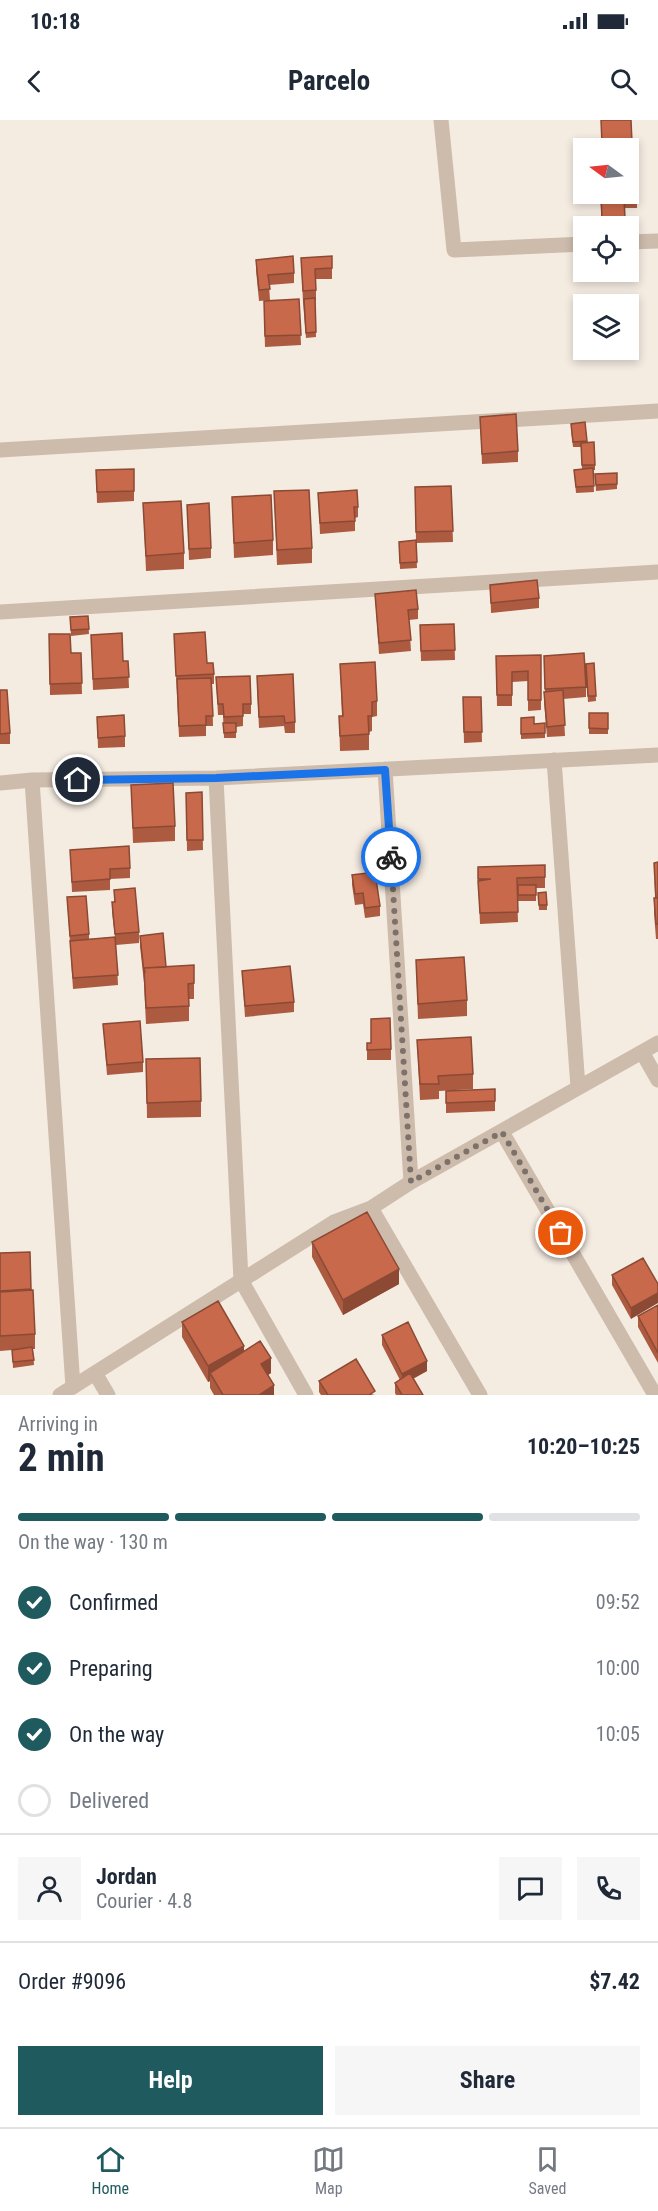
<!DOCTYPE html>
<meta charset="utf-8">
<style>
body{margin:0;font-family:"Roboto Condensed",sans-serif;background:#f6f6f7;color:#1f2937;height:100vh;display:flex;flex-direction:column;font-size:22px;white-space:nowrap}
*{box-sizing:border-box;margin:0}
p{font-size:20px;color:#747a83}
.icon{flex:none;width:33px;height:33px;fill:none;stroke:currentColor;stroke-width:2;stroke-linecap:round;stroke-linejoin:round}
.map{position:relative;height:1275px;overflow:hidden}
.drawer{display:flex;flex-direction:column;background:#fff;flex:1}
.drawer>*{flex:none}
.needle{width:39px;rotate:285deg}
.tools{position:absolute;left:573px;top:18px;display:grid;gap:12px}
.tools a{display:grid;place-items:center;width:66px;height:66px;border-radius:0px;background:#fff;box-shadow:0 3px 9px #0003;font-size:30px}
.pin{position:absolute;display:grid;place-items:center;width:51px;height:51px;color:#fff;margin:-26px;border:3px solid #fff;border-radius:50%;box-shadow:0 2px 6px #0007}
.courier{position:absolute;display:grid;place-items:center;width:60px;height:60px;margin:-30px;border:4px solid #1a73e8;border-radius:50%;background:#fff;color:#222;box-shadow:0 2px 8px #0007}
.summary em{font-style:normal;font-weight:700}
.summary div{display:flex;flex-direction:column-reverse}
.summary{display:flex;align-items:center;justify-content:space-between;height:102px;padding:0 18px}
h1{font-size:39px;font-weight:700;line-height:45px}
.bar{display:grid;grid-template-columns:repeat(4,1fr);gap:9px 6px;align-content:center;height:72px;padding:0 18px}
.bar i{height:8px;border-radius:4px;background:#e0e1e3}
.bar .selected{background:#1f5a5e}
.bar p{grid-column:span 4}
.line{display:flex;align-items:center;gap:15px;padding:0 18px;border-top:2px solid #e0e1e3}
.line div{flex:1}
.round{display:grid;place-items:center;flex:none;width:63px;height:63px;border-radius:0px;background:#f6f6f7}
ol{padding:0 18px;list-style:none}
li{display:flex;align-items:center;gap:18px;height:66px}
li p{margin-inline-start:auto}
li .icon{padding:6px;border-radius:50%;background:#1f5a5e;color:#fff;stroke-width:4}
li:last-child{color:#747a83}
li i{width:33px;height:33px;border:3px solid #e0e1e3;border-radius:50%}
.action{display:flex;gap:12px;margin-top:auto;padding:12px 18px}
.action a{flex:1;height:69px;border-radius:0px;background:#1f5a5e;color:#fff;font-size:24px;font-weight:700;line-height:69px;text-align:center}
.action a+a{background:#f6f6f7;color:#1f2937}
.status{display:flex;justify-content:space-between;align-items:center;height:42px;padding:0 30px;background:#fff;direction:ltr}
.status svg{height:16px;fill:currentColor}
header{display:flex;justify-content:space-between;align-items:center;height:78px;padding:0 18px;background:#fff;font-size:27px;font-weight:700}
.menu{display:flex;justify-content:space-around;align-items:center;height:84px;border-top:2px solid #e0e1e3;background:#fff;font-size:16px;color:#747a83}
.menu a{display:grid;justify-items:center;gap:3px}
.menu .selected{color:#1f5a5e}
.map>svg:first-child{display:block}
</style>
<div class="status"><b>10:18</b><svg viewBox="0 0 49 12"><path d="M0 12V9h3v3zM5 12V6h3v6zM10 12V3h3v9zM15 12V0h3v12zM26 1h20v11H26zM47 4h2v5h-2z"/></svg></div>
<header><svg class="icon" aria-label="back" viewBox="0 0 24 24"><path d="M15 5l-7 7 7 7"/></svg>Parcelo<svg class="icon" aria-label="search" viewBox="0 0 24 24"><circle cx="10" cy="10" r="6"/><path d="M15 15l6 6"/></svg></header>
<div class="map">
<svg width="658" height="1275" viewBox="0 0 658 1275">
<rect width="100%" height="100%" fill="#f4ebe1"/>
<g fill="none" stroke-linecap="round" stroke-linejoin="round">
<path stroke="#cdbbac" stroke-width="15" d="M 441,0 L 454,130 L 584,124
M 628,122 L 658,121
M 0,330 L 658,291
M 0,492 L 658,452
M 554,640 L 578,967
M 385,649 L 411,1062
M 216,658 L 241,1160 L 306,1275
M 32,660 L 73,1267
M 0,663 L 32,660 L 216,658 L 658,635
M 642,932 L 658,960
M 502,1012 L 655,1275
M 371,1088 L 480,1275
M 95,1253 L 108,1275
M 60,1275 L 334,1102 L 371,1088 L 411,1062 L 658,923"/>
</g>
<path fill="#ac5a40" d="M 601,0 L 631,0 L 632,33 L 628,33 L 628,28 L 602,28 Z
M 600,74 L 637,77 L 637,88 L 625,88 L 625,106 L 602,106 Z
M 332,136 L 332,159 L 316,159 L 316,181 L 315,181 L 316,217 L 306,218 L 303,182 L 301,138 Z
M 256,140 L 294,153 L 294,163 L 269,165 L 270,180 L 259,181 L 256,150 Z
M 299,179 L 301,225 L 265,227 L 264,191 Z
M 480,297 L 518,331 L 518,342 L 482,344 Z
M 585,302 L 587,322 L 595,345 L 595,350 L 593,350 L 594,372 L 576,373 L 574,350 L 582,349 L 581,327 L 573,327 L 571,309 Z
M 134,349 L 134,381 L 97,383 L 96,350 Z
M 617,353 L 617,369 L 596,371 L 595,354 Z
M 451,366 L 453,422 L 416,423 L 417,448 L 400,449 L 399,427 L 416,421 L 415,367 Z
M 274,371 L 312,428 L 312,443 L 277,445 Z
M 318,373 L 358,387 L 358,397 L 355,398 L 355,411 L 320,414 Z
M 232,377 L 273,420 L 273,435 L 234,438 Z
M 143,383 L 184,433 L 184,449 L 146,451 Z
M 187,385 L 211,428 L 211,438 L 189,440 Z
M 490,465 L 539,478 L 539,488 L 491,493 Z
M 375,474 L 418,489 L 418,499 L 409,500 L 411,531 L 379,534 Z
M 88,496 L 89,514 L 71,516 L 70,497 Z
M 454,504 L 455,540 L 421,541 L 420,505 Z
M 49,514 L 71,533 L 81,533 L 82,574 L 50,575 Z
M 174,514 L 207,543 L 214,554 L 214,564 L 212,564 L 213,606 L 206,606 L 206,616 L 179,617 Z
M 91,515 L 123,541 L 128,541 L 129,568 L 93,570 Z
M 541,535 L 541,590 L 528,591 L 528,561 L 512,562 L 512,586 L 497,586 L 496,536 Z
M 544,536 L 586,567 L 586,577 L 563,579 L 565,616 L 547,617 L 544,582 L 544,572 L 545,572 Z
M 594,543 L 596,581 L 588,582 L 586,544 Z
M 340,544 L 377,581 L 377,596 L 372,597 L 372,611 L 369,612 L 369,630 L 340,631 L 339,596 L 342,596 Z
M 216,557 L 251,584 L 251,594 L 243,594 L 243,606 L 236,607 L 236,618 L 224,618 L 223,595 L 218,595 Z
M 257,566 L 295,602 L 295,613 L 285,613 L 284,606 L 259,608 Z
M 0,570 L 10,613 L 10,624 L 0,624 Z
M 463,577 L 481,577 L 482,622 L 464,623 Z
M 589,593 L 608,593 L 608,614 L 589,614 Z
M 97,597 L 125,616 L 125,627 L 98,628 Z
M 521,598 L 534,604 L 545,603 L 545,618 L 521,619 Z
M 131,665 L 175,706 L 175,721 L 133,723 Z
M 202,672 L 203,730 L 187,731 L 186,673 Z
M 70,730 L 130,748 L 130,758 L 110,759 L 110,770 L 72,772 Z
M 658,742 L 658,819 L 656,819 L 654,793 L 654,778 L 655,778 L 654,743 Z
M 545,745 L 545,768 L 536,768 L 536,781 L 518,781 L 518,769 L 517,769 L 518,802 L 480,804 L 478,758 Z
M 352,755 L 380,786 L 380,796 L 365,798 L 363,784 L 355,785 L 352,765 Z
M 114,770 L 139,812 L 139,823 L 116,825 L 118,865 L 73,869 L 67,777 L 89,814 L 89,819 L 115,817 L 112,792 L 112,782 L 114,782 Z
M 538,773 L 547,785 L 547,790 L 539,790 Z
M 140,816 L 166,847 L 194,863 L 194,879 L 189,879 L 189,901 L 146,904 L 144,863 L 140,826 Z
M 416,840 L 467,880 L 467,896 L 418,899 Z
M 242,851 L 294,882 L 294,892 L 245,897 Z
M 103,904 L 143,942 L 143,952 L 107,955 Z
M 417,920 L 473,954 L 473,969 L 439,971 L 439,979 L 420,980 Z
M 367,923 L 391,929 L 391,940 L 367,940 Z
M 146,939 L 201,981 L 201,997 L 147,998 Z
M 495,969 L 495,991 L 446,993 L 446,971 Z
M 312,1122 L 399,1164 L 343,1195 L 312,1137 Z
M 30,1132 L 31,1170 L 35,1214 L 35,1229 L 33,1229 L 34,1245 L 13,1248 L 12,1230 L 0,1231 L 0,1133 Z
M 643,1138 L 631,1199 L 612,1165 L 612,1155 Z
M 658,1185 L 658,1243 L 638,1207 L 638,1196 Z
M 182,1202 L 244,1231 L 271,1253 L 268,1255 L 274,1275 L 214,1275 L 210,1268 L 210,1261 L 208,1262 L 182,1217 Z
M 382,1215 L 427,1251 L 413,1259 L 423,1275 L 396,1275 L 395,1273 L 395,1263 L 400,1260 L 382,1225 Z
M 319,1261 L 375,1275 L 321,1275 L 319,1272 Z"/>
<path fill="#8c4a34" d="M 399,1149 L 399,1164 L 343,1195 L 343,1180 Z
M 658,1173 L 658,1183 L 631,1199 L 631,1188 Z
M 244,1226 L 244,1241 L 210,1253 L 210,1261 L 208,1262 L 208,1246 Z
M 271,1238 L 271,1253 L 261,1259 L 261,1244 Z
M 427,1241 L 427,1251 L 402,1264 L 402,1254 Z
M 274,1265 L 274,1275 L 259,1275 Z"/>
<path fill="#c8694b" stroke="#8c4a34" stroke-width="1.5" d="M 601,0 L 631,0 L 632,23 L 602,24 Z
M 628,41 L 635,41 L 637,77 L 624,78 L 625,98 L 602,99 L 601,74 L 628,74 Z
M 293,136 L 294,153 L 268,155 L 270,169 L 259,170 L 256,140 Z
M 332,136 L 332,148 L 315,149 L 316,170 L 303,171 L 301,138 Z
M 315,178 L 316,212 L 306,213 L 304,179 Z
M 299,179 L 301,215 L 265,216 L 264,181 Z
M 516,294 L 518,331 L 482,334 L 480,297 Z
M 585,302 L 587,321 L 573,322 L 571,304 Z
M 594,322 L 595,345 L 582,345 L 581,323 Z
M 593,348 L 594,366 L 576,367 L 574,350 Z
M 134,349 L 134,371 L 97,372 L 96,350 Z
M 617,353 L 617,364 L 596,365 L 595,354 Z
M 451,366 L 453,411 L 416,412 L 415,367 Z
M 309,370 L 312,428 L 277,430 L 274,371 Z
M 357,370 L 358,387 L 354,387 L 355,401 L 320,403 L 318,373 Z
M 271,375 L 273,420 L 234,423 L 232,377 Z
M 181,381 L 184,433 L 146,436 L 143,383 Z
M 209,383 L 211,428 L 189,429 L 187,385 Z
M 416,420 L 417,442 L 400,443 L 399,422 Z
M 537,460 L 539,478 L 491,483 L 490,465 Z
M 416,470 L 418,489 L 408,490 L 411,520 L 379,523 L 375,474 Z
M 88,496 L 89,509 L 71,510 L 70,497 Z
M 454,504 L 455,530 L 421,531 L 420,505 Z
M 205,512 L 207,543 L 213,543 L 214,554 L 176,556 L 174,514 Z
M 122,513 L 123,541 L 128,541 L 129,557 L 93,559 L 91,515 Z
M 49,514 L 70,514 L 71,533 L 81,533 L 82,563 L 50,564 Z
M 584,533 L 586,567 L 545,569 L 544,536 Z
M 541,535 L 541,580 L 528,580 L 528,551 L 512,552 L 512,575 L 497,575 L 496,536 Z
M 375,542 L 377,581 L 372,582 L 372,596 L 368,596 L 369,614 L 340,616 L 339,596 L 343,596 L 340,544 Z
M 594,543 L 596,576 L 588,576 L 586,544 Z
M 293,554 L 295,602 L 285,603 L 284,596 L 259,597 L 257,556 Z
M 250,556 L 251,584 L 243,584 L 243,596 L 224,597 L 223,584 L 218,584 L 216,557 Z
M 211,558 L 213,596 L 206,596 L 206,605 L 179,606 L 177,559 Z
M 0,570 L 7,570 L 10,613 L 0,614 Z
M 563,570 L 565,605 L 547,607 L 544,572 Z
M 463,577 L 481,577 L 482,612 L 464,612 Z
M 589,593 L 608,593 L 608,609 L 589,608 Z
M 124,595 L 125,616 L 98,618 L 97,597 Z
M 534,597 L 534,604 L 545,603 L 545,613 L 521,614 L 521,598 Z
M 223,603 L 236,603 L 236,612 L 224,613 Z
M 173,663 L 175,706 L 133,708 L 131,665 Z
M 202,672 L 203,720 L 187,720 L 186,673 Z
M 129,726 L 130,748 L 110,749 L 110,759 L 72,762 L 70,730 Z
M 658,742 L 658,778 L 656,778 L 654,743 Z
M 545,745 L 545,757 L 517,758 L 518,792 L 480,793 L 478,761 L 491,759 L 478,759 L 478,747 Z
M 375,752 L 380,786 L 365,788 L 363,773 L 355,774 L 352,755 Z
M 518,765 L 536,765 L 536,775 L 518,775 Z
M 135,768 L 139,812 L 115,814 L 112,782 L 115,782 L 114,770 Z
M 546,772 L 547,785 L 539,785 L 538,773 Z
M 86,776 L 89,814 L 70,816 L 67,777 Z
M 654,778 L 658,778 L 658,804 L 656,804 Z
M 163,813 L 166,847 L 144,848 L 145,852 L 144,852 L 140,816 Z
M 115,817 L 118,855 L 73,858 L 70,821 Z
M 464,837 L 467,880 L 418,884 L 416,840 Z
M 194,845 L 194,863 L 188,864 L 189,886 L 146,888 L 144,848 Z
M 290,846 L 294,882 L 245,886 L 242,851 Z
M 390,898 L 391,929 L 367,930 L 367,923 L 371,923 L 371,899 Z
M 140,901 L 143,942 L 107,945 L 103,904 Z
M 471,917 L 473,954 L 438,956 L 439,964 L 420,964 L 417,920 Z
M 200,938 L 201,981 L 147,983 L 146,939 Z
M 495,969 L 495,981 L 446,983 L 446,971 Z
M 367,1092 L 399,1149 L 343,1180 L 312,1122 Z
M 30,1132 L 31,1169 L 0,1171 L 0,1133 Z
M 643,1138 L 658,1164 L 658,1173 L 631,1188 L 612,1155 Z
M 33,1170 L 35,1214 L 0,1216 L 0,1172 Z
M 218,1181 L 244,1226 L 208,1246 L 182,1202 Z
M 658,1185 L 658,1233 L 638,1196 Z
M 408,1202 L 427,1241 L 402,1254 L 382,1215 Z
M 260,1221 L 271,1238 L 261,1244 L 274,1265 L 259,1275 L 223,1275 L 210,1253 Z
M 32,1227 L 34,1240 L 13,1242 L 12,1230 Z
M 356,1239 L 375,1271 L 369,1275 L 328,1275 L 319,1261 Z
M 410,1253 L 423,1275 L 402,1275 L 395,1263 Z"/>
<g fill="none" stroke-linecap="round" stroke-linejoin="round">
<path stroke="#7c716b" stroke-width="6" stroke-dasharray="0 10.8" d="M 391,737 L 411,1062 L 502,1012 L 561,1113"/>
<path stroke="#1a73e8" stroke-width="8" d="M 78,660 L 216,658 L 385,650 L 391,737"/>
</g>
</svg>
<div class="tools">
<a><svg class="needle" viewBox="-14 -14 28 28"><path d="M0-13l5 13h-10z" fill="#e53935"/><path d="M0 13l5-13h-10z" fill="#747a83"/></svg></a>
<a><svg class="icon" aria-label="locate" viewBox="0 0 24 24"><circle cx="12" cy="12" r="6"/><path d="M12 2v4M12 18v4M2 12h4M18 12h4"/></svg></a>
<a><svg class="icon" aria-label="layers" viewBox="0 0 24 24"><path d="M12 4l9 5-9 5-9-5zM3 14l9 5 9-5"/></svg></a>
</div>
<div class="pin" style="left:561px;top:1113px;background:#ea580c"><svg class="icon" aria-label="bag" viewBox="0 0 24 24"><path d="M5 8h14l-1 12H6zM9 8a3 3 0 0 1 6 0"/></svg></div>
<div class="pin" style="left:78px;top:660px;background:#1f2937"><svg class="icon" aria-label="home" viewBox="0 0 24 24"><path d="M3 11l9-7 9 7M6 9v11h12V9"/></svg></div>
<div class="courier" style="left:391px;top:737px"><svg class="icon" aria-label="bike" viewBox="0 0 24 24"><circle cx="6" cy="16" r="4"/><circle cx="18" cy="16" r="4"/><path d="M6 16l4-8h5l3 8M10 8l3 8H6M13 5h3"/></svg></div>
</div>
<section class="drawer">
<div class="summary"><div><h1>2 min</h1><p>Arriving in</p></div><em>10:20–10:25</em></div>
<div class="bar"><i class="selected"></i><i class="selected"></i><i class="selected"></i><i></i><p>On the way · 130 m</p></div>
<ol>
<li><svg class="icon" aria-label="check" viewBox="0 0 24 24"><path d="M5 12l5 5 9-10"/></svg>Confirmed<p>09:52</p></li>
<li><svg class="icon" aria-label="check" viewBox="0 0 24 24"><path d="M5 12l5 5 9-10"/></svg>Preparing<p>10:00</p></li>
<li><svg class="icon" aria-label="check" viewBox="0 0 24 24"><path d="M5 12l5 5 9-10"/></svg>On the way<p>10:05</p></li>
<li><i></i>Delivered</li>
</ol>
<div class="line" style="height:108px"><a class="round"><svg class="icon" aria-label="person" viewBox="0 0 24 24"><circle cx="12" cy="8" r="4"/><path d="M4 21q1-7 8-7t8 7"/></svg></a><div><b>Jordan</b><p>Courier · 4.8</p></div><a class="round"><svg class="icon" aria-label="chat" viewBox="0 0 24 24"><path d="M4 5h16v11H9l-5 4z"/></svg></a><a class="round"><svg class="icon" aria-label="phone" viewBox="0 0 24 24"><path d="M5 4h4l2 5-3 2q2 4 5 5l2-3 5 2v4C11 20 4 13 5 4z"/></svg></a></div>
<div class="line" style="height:78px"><div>Order #9096</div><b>$7.42</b></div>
<div class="action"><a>Help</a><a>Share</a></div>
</section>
<nav class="menu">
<a class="selected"><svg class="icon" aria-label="home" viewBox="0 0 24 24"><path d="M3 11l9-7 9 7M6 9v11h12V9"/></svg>Home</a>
<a><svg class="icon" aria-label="map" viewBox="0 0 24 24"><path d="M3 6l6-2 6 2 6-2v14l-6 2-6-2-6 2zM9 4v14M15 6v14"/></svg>Map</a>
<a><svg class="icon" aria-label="saved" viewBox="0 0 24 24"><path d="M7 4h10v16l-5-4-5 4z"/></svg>Saved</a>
</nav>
